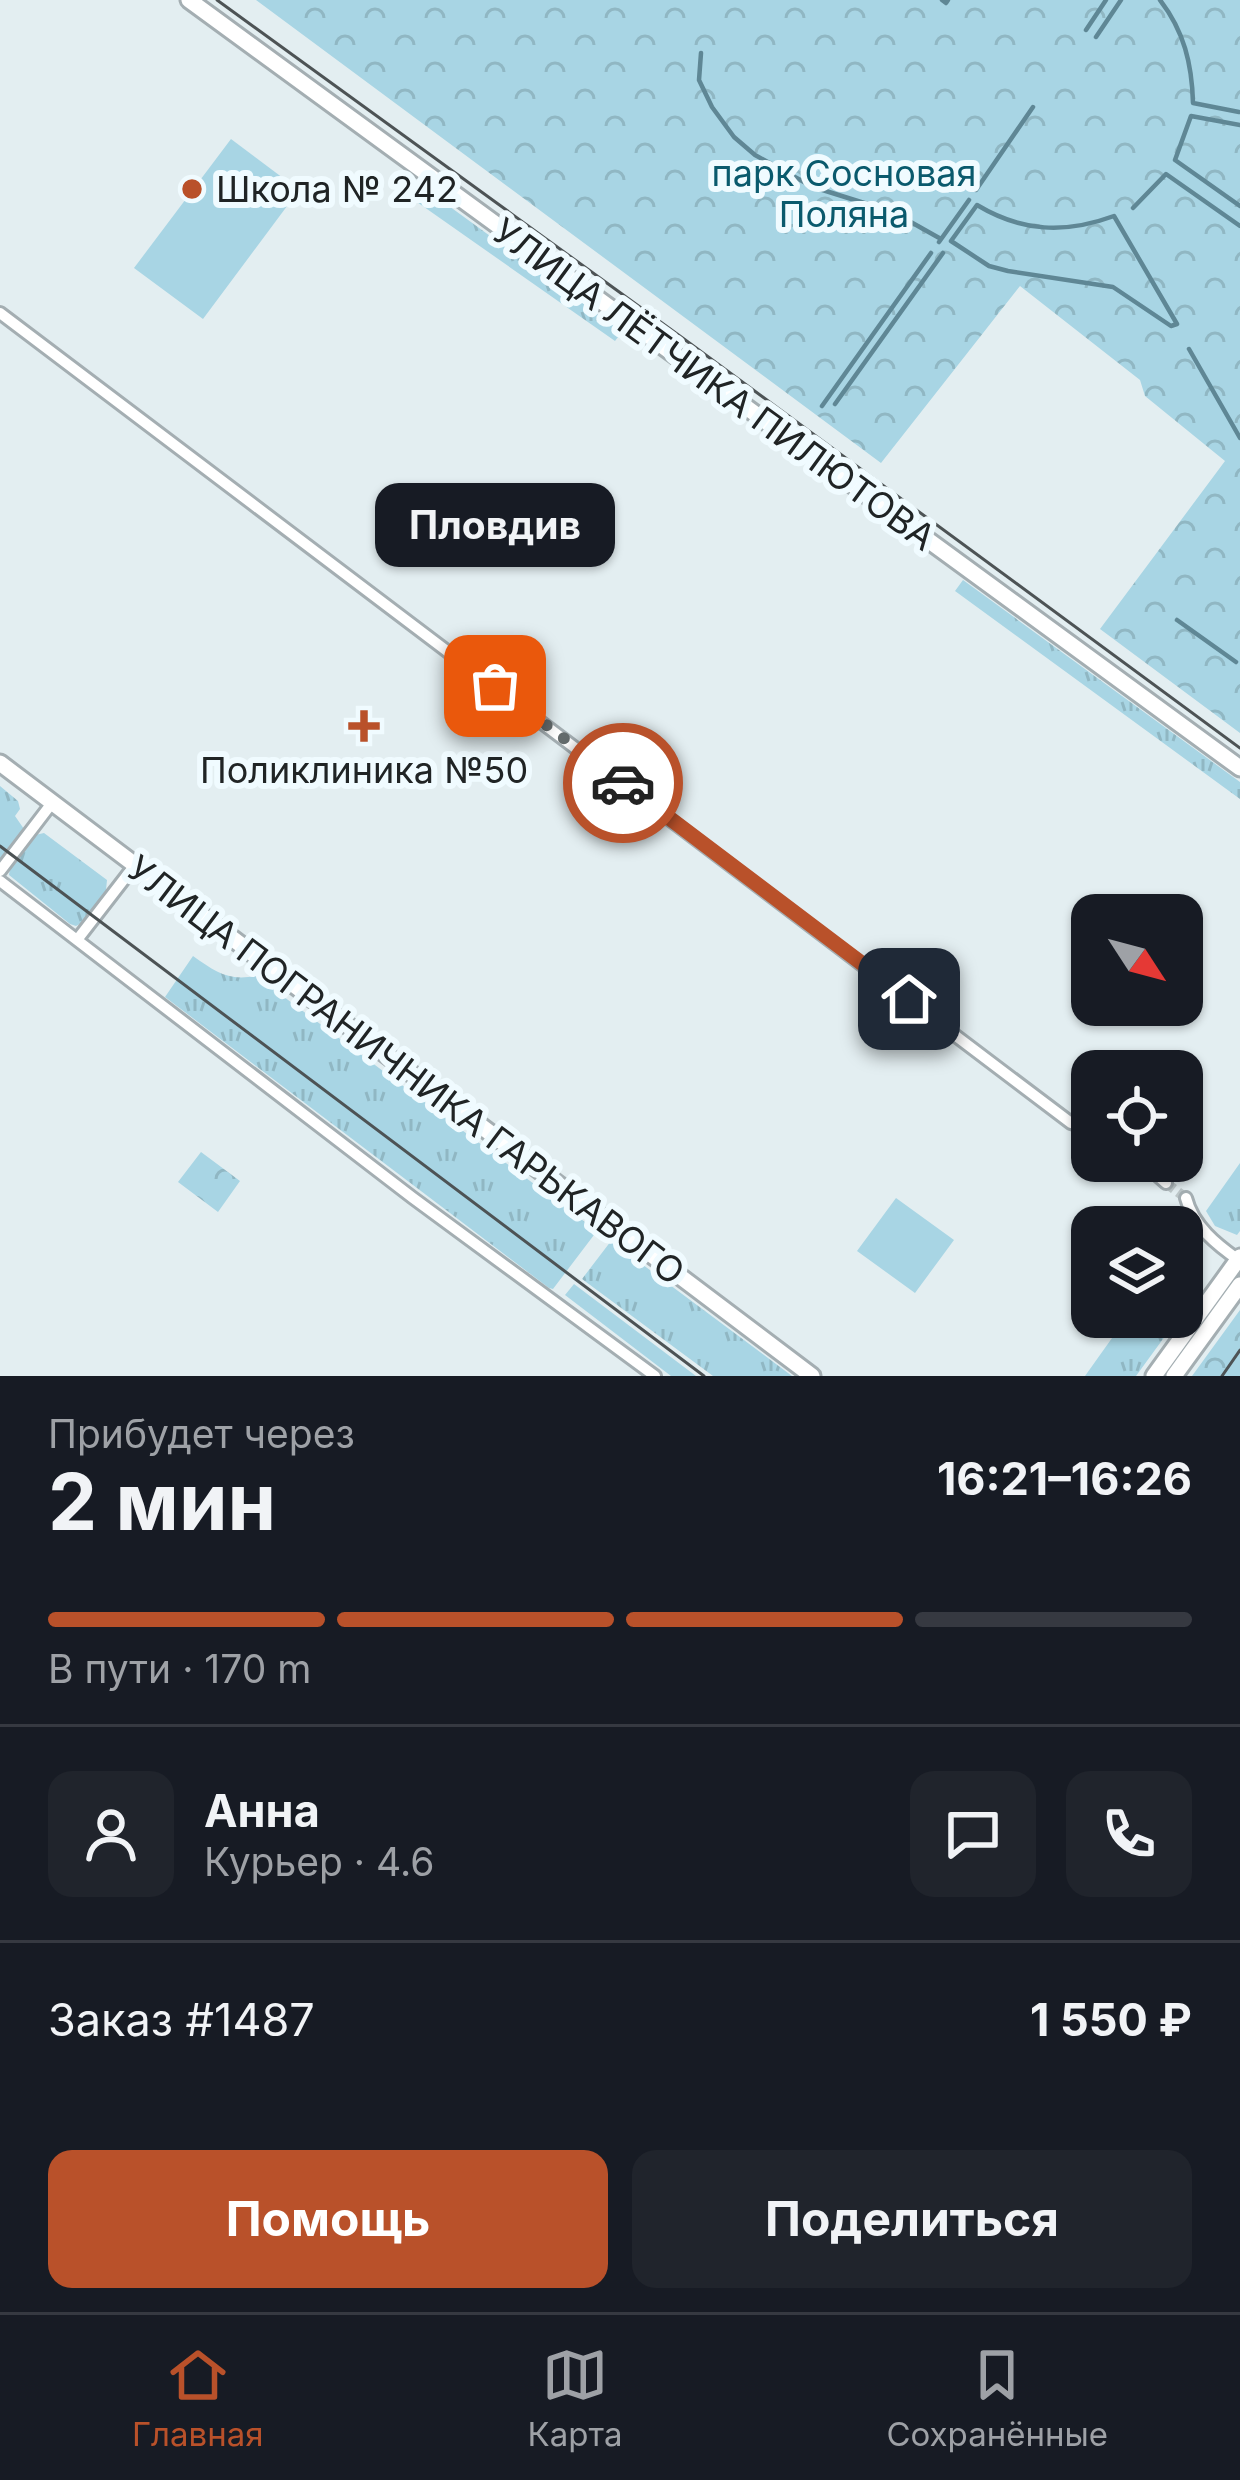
<!DOCTYPE html>
<html lang="ru">
<meta charset="utf-8">
<style>
body{margin:0;font-family:Inter,sans-serif;background:#20242c;color:#f1f3f6;height:100vh;display:flex;flex-direction:column;font-size:45px;white-space:nowrap}
*{box-sizing:border-box;margin:0}
p{font-size:39px;color:#9ea1a6}
.icon{flex:none;width:66px;height:66px;fill:none;stroke:currentColor;stroke-width:2;stroke-linecap:round;stroke-linejoin:round}
.map{position:relative;height:1376px;overflow:hidden}
.sheet{display:flex;flex-direction:column;background:#171b24;flex:1}
.sheet>*{flex:none}
.needle{width:78px;rotate:126deg}
.fabs{position:absolute;left:1071px;top:894px;display:grid;gap:24px}
.fabs a{display:grid;place-items:center;width:132px;height:132px;border-radius:24px;background:#171b24;box-shadow:0 3px 9px #0004;font-size:60px}
.pin{position:absolute;display:grid;place-items:center;width:102px;height:102px;color:#fff;margin:-51px;border-radius:24px;box-shadow:0 6px 18px #0006}
.courier{position:absolute;display:grid;place-items:center;width:120px;height:120px;margin:-60px;border:9px solid #b9512a;border-radius:50%;background:#fff;color:#222;box-shadow:0 3px 15px #0007}
.bubble{position:absolute;height:84px;border-radius:24px;background:#171b24;box-shadow:0 3px 9px #0004;font-size:39px;font-weight:700;line-height:84px;text-align:center}
.overview em{font-style:normal;font-weight:700}
.overview div{display:flex;flex-direction:column-reverse}
.overview{display:flex;align-items:center;justify-content:space-between;height:204px;padding:0 48px}
h1{font-size:78px;font-weight:700;line-height:90px}
.bar{display:grid;grid-template-columns:repeat(4,1fr);gap:18px 12px;align-content:center;height:144px;padding:0 48px}
.bar i{height:15px;border-radius:9px;background:#363941}
.bar .active{background:#b9512a}
.bar p{grid-column:span 4}
.line{display:flex;align-items:center;gap:30px;padding:0 48px;border-top:3px solid #363941}
.line div{flex:1}
.round{display:grid;place-items:center;flex:none;width:126px;height:126px;border-radius:24px;background:#20242c}
.action{display:flex;gap:24px;margin-top:auto;padding:24px 48px}
.action a{flex:1;height:138px;border-radius:24px;background:#b9512a;color:#fff;font-size:48px;font-weight:700;line-height:138px;text-align:center}
.action a+a{background:#20242c;color:#f1f3f6}
.dock{display:flex;justify-content:space-around;align-items:center;height:168px;border-top:3px solid #363941;background:#171b24;font-size:33px;color:#9ea1a6}
.dock a{display:grid;justify-items:center;gap:6px}
.dock .active{color:#b9512a}
.map>svg:first-child{display:block}
</style>
<div class="map">
<svg width="1240" height="1376" viewBox="0 0 1240 1376">
<defs>
<pattern id="grass-tufts" width="24" height="20" patternUnits="userSpaceOnUse" patternTransform="scale(3)"><rect width="24" height="20" fill="#a8d5e4"/><path d="M3 7l-1-3M5 7V3M7 7l1-3M15 17l-1-3M17 17v-4M19 17l1-3" fill="none" stroke="#90b7c3"/></pattern>
<pattern id="forest-crowns" width="20" height="18" patternUnits="userSpaceOnUse" patternTransform="scale(3)"><rect width="20" height="18" fill="#a8d5e4"/><path d="M2 6a3 3 0 1 1 6 0M12 15a3 3 0 1 1 6 0" fill="none" stroke="#90b7c3"/></pattern>
</defs>
<rect width="100%" height="100%" fill="#e3eef1"/>
<path fill="url(#grass-tufts)" d="M 416,182 L 622,332 L 615,341 L 407,195 Z
M 963,580 L 1240,782 L 1240,799 L 955,591 Z
M 0,786 L 18,801 L 20,809 L 15,816 L 24,829 L 0,860 Z
M 44,833 L 107,880 L 106,890 L 82,923 L 76,926 L 70,924 L 9,875 L 10,868 L 35,835 Z
M 193,956 C 216,972 227,981 256,976 L 597,1231 L 553,1289 L 549,1288 L 165,997 Z
M 1240,1163 L 1240,1231 L 1237,1235 L 1215,1226 L 1206,1211 Z
M 611,1241 L 792,1376 L 713,1376 L 582,1279 Z
M 574,1284 L 696,1376 L 671,1376 L 565,1295 Z
M 1127,1317 L 1179,1317 L 1136,1376 L 1085,1376 Z"/>
<path fill="url(#forest-crowns)" d="M 256,0 L 1240,0 L 1240,733 L 1100,629 L 1225,461 L 1145,396 L 1140,380 L 1020,286 L 881,463 Z
M 201,1152 L 240,1181 L 218,1212 L 178,1182 Z
M 1240,1310 L 1240,1376 L 1192,1376 Z"/>
<path fill="#a8d5e4" d="M 231,139 L 299,190 L 203,319 L 134,268 Z
M 896,1198 L 954,1240 L 915,1293 L 857,1251 Z"/>
<g fill="none" stroke-linecap="round" stroke-linejoin="round">
<path stroke="#5f8795" stroke-width="4.5" d="M 942,0 L 946,3 L 948,0
M 1160,0 C 1184,31 1192,64 1193,103 L 1239,112
M 1086,30 L 1106,0
M 1096,37 L 1121,0
M 701,53 L 699,80 L 712,107 L 734,137 L 755,155 L 813,187 L 893,212 L 941,239
M 1240,125 L 1191,116 L 1175,160 L 1240,206
M 976,190 L 1033,107
M 977,205 C 1022,232 1065,234 1114,216 L 1177,324 L 1171,326 L 1113,287 L 1008,271 L 989,266 L 951,241 Z
M 1133,208 L 1166,174 L 1240,226
M 939,242 L 969,200
M 1189,349 L 1240,438
M 835,404 L 943,253
M 822,406 L 931,253
M 1177,620 L 1236,662"/>
<path stroke="#bcc6c8" stroke-width="10" stroke-dasharray="10 5" stroke-linecap="butt" d="M 1166,1183 L 1186,1198"/>
<g stroke="#a4aeb2" stroke-width="16">
<path id="street" d="M 0,313 L 1071,1123 L 1092,1129
M 0,871 L 52,803
M 0,881 L 413,1198 L 655,1376
M 77,940 L 135,865
M 1141,1161 L 1166,1183
M 1186,1198 C 1193,1226 1217,1245 1240,1261"/>
</g>
<g stroke="#a4aeb2" stroke-width="21">
<path id="secondary" d="M 189,0 L 1240,768
M 0,763 L 812,1376
M 1154,1376 L 1240,1257
M 1174,1376 L 1240,1285"/>
</g>
<use href="#street" stroke="#fff" stroke-width="10"/>
<use href="#secondary" stroke="#fff" stroke-width="15"/>
<path stroke="#4d5355" stroke-width="3" d="M 217,0 L 684,339 L 1240,748
M 0,846 L 704,1376
M 1222,1376 L 1240,1350"/>
</g>
<g fill="none" stroke-linecap="round" stroke-linejoin="round">
<path stroke="#646b6c" stroke-width="12" stroke-dasharray="0 21.6" d="M 495,686 L 623,783"/>
<path stroke="#b9512a" stroke-width="15" d="M 623,783 L 909,999"/>
</g>
<g fill="#b9512a" stroke="#f0fbff" stroke-width="4.5">
<circle cx="192" cy="189" r="12"/>
<path d="M358 708h12v12h12v12h-12v12h-12v-12h-12v-12h12z"/>
</g>
<g text-anchor="middle" dominant-baseline="central" stroke-width="12" stroke-linejoin="round" paint-order="stroke">
<g font-size="36" fill="#0a5a6d" stroke="#f0fbff">
<text x="844" y="173">парк Сосновая<tspan x="844" dy="41">Поляна</tspan></text>
</g>
<g font-size="36" fill="#202425" stroke="#f0fbff" text-anchor="start">
<text x="216" y="189">Школа № 242</text>
<text x="364" y="770" text-anchor="middle">Поликлиника №50</text>
</g>
<g font-size="36" fill="#202425" stroke="#f0fbff">
<text transform="translate(714 384) rotate(36)">УЛИЦА ЛЁТЧИКА ПИЛЮТОВА</text>
<text transform="translate(406 1070) rotate(37)">УЛИЦА ПОГРАНИЧНИКА ГАРЬКАВОГО</text>
</g>
</g>
</svg>
<div class="fabs">
<a><svg class="needle" viewBox="-14 -14 28 28"><path d="M0-13l5 13h-10z" fill="#e53935"/><path d="M0 13l5-13h-10z" fill="#9ea1a6"/></svg></a>
<a><svg class="icon" aria-label="locate" viewBox="0 0 24 24"><circle cx="12" cy="12" r="6"/><path d="M12 2v4M12 18v4M2 12h4M18 12h4"/></svg></a>
<a><svg class="icon" aria-label="layers" viewBox="0 0 24 24"><path d="M12 4l9 5-9 5-9-5zM3 14l9 5 9-5"/></svg></a>
</div>
<div class="pin" style="left:495px;top:686px;background:#ea580c"><svg class="icon" aria-label="bag" viewBox="0 0 24 24"><path d="M5 8h14l-1 12H6zM9 8a3 3 0 0 1 6 0"/></svg></div>
<div class="pin" style="left:909px;top:999px;background:#1f2937"><svg class="icon" aria-label="home" viewBox="0 0 24 24"><path d="M3 11l9-7 9 7M6 9v11h12V9"/></svg></div>
<div class="courier" style="left:623px;top:783px"><svg class="icon" aria-label="car" viewBox="0 0 24 24"><path d="M5 17H2v-5l4-1 3-4h7l3 4 3 1v5h-3M9 17h6M6 11h13"/><circle cx="7" cy="17" r="2"/><circle cx="17" cy="17" r="2"/></svg></div>
<div class="bubble" style="left:375px;top:483px;width:240px">Пловдив</div>
</div>
<section class="sheet">
<div class="overview"><div><h1>2 мин</h1><p>Прибудет через</p></div><em>16:21–16:26</em></div>
<div class="bar"><i class="active"></i><i class="active"></i><i class="active"></i><i></i><p>В пути · 170 m</p></div>
<div class="line" style="height:216px"><a class="round"><svg class="icon" aria-label="person" viewBox="0 0 24 24"><circle cx="12" cy="8" r="4"/><path d="M4 21q1-7 8-7t8 7"/></svg></a><div><b>Анна</b><p>Курьер · 4.6</p></div><a class="round"><svg class="icon" aria-label="chat" viewBox="0 0 24 24"><path d="M4 5h16v11H9l-5 4z"/></svg></a><a class="round"><svg class="icon" aria-label="phone" viewBox="0 0 24 24"><path d="M5 4h4l2 5-3 2q2 4 5 5l2-3 5 2v4C11 20 4 13 5 4z"/></svg></a></div>
<div class="line" style="height:156px"><div>Заказ #1487</div><b>1 550 ₽</b></div>
<div class="action"><a>Помощь</a><a>Поделиться</a></div>
</section>
<nav class="dock">
<a class="active"><svg class="icon" aria-label="home" viewBox="0 0 24 24"><path d="M3 11l9-7 9 7M6 9v11h12V9"/></svg>Главная</a>
<a><svg class="icon" aria-label="map" viewBox="0 0 24 24"><path d="M3 6l6-2 6 2 6-2v14l-6 2-6-2-6 2zM9 4v14M15 6v14"/></svg>Карта</a>
<a><svg class="icon" aria-label="saved" viewBox="0 0 24 24"><path d="M7 4h10v16l-5-4-5 4z"/></svg>Сохранённые</a>
</nav>
